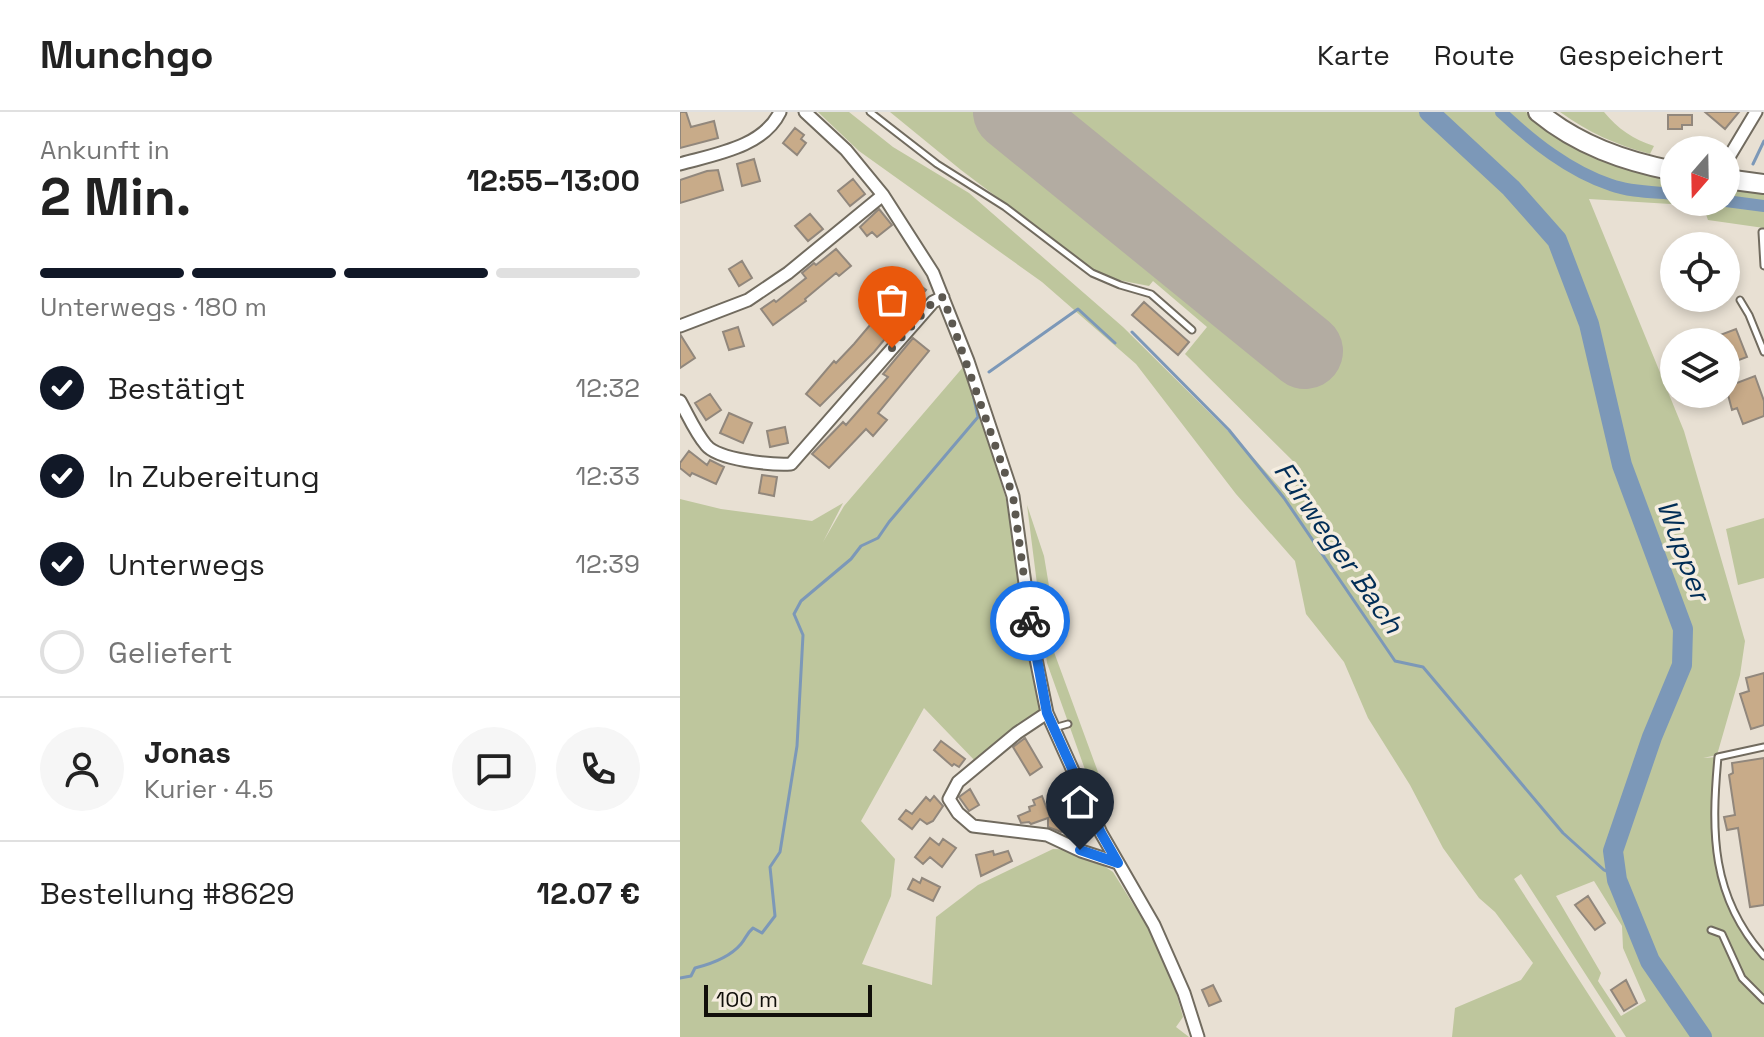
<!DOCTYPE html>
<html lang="de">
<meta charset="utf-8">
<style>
body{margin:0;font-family:"Space Grotesk",sans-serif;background:#f6f6f6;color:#222;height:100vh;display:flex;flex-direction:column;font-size:30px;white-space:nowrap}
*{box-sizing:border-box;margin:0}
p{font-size:26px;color:#767676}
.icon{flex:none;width:44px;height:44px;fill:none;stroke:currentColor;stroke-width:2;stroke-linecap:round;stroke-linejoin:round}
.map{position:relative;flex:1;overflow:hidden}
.details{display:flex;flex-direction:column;background:#fff;width:680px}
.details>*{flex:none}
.needle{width:52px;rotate:200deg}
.buttons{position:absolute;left:980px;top:24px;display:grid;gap:16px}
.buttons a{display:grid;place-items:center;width:80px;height:80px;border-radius:50%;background:#fff;box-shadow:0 4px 12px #0003;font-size:40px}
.scale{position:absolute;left:24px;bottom:20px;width:168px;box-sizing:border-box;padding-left:8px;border:4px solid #110f0a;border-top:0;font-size:22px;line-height:28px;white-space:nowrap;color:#110f0a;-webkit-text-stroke:6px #f5ede0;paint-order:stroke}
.pin{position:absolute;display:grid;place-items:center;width:68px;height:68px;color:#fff;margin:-82px -34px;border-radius:50% 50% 50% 0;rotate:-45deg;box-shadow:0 0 8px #0007}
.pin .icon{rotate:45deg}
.courier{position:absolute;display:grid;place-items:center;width:80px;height:80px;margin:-40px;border:6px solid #1a73e8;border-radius:50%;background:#fff;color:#222;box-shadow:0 2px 10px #0007}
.overview em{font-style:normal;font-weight:800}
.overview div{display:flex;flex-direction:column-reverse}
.overview{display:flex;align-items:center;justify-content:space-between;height:136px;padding:0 40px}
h1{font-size:52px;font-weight:800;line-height:60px}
.bar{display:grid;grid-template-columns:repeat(4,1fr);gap:12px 8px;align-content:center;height:96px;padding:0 40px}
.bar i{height:10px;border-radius:6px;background:#e0e0e0}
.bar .current{background:#111827}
.bar p{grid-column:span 4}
.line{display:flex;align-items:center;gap:20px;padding:0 40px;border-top:2px solid #e0e0e0}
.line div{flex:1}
.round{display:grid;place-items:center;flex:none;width:84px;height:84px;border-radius:42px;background:#f6f6f6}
ol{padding:0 40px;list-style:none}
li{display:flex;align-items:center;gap:24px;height:88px}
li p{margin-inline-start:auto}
li .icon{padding:8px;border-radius:50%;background:#111827;color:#fff;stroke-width:4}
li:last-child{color:#767676}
li i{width:44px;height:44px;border:4px solid #e0e0e0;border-radius:50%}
header{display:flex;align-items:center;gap:48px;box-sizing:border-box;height:112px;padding:0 40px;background:#fff;border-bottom:2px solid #e0e0e0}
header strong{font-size:38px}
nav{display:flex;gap:44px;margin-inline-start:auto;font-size:28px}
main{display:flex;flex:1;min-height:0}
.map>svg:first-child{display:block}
</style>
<header>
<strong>Munchgo</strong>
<nav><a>Karte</a><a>Route</a><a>Gespeichert</a></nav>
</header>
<main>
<section class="details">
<div class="overview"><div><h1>2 Min.</h1><p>Ankunft in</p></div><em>12:55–13:00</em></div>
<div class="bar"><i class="current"></i><i class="current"></i><i class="current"></i><i></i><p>Unterwegs · 180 m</p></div>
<ol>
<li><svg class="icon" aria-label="check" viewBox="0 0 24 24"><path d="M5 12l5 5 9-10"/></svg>Bestätigt<p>12:32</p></li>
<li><svg class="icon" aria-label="check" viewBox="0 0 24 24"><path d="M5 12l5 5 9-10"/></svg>In Zubereitung<p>12:33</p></li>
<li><svg class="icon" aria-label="check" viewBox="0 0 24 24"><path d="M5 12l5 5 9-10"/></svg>Unterwegs<p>12:39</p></li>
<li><i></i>Geliefert</li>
</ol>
<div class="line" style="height:144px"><a class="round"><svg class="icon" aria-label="person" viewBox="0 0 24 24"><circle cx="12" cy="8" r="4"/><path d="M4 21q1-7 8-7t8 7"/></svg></a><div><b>Jonas</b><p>Kurier · 4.5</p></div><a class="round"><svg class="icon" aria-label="chat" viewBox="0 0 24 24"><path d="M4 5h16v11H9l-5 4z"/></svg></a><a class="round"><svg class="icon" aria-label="phone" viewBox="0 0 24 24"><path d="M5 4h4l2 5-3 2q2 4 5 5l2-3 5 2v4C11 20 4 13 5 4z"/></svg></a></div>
<div class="line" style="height:104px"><div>Bestellung #8629</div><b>12.07 €</b></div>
</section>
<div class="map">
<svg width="1084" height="925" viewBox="0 0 1084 925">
<rect width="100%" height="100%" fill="#e8e0d3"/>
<path fill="#bec69d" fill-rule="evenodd" d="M 138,0 L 169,0 L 213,35 L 289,81 L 443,215 L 562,333 L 611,388 L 621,357 L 505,242 L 527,215 L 473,169 L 469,174 L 433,167 L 411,156 L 281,58 L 210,0 L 846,0 L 857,9 L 994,66 L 994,90 L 1046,90 L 1046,74 L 1084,79 L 1084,116 L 1028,108 L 1023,94 L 909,87 L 1004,319 L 1065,529 L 1060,563 L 1037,643 L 1023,646 L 1038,645 L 1035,742 L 1053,799 L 1084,844 L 1084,925 L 946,925 L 841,762 L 834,767 L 936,925 L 772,925 L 775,896 L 841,868 L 853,851 L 815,800 L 799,786 L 763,736 L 730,673 L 688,606 L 664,550 L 626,502 L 615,449 L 556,382 L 456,252 L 362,170 L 179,39 ZM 914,769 L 942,814 L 943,836 L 966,889 L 941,904 L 918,869 L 921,861 L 876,784 Z
M 880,0 L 924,0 C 938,17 953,27 974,34 L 970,42 C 934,32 910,21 880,0 Z
M 284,254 L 326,387 L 361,600 L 299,653 L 244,596 L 181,709 L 215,747 L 211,784 L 182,852 L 252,873 L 256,805 L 298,773 L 373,737 L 400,738 L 433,760 L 468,816 L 496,880 L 503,905 L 496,915 L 509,925 L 0,925 L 0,387 L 41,397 L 132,409 L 163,391 L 143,430 L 164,394 Z
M 347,393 L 364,444 L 373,498 L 374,540 L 422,671 L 413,680 L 367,551 Z
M 1084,406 L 1084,466 L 1058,473 L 1046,417 Z"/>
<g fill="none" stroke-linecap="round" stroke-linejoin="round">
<path stroke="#7c98b8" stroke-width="3" d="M 1073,52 L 1084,29
M 452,220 L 549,318 L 604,386 L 715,549 L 743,555 L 883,721 L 924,758 L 937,764
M 309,260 L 398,197 L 435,231
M 0,866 L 11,864 L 15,856 C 31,852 50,845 61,832 C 66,826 67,821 73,816 L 82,821 L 95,804 L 90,755 L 100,740 L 117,634 L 123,523 L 114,502 L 121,489 L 171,447 L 181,434 L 198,426 L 209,410 L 298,305 L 291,273"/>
<path stroke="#7c98b8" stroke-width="12" d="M 821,0 C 853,30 889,59 931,73 C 950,80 974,80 994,82
M 1046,89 L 1084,94"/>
<path stroke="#7c98b8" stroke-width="20" d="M 749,0 L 831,76 L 877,128 L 909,212 L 942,353 L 1003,517 L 1002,553 L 972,625 L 933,739 L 937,768 L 970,849 L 1022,925"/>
<path stroke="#b3aca2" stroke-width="76" d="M 331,0 L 625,239"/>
</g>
<path fill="#c8ab89" stroke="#91877c" stroke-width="2" d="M 0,0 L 6,0 L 11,15 L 34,9 L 38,26 L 0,36 Z
M 1025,0 L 1059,0 L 1045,17 Z
M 988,3 L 1012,3 L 1012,13 L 1002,13 L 1002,17 L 988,17 Z
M 115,16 L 124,23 L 121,27 L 126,31 L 117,43 L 103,31 Z
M 74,47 L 80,69 L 62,74 L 57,52 Z
M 38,58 L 43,78 L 0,91 L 0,68 L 27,59 Z
M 173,67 L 185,82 L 170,94 L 158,79 Z
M 199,97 L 212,113 L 197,125 L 192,120 L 187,124 L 180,115 Z
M 130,102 L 143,117 L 128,129 L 115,114 Z
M 156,137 L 171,154 L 159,164 L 156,161 L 125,187 L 126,189 L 93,213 L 81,197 L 94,188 L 96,190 L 126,166 L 122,161 L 134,151 L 136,153 Z
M 62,149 L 72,166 L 59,174 L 49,157 Z
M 229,165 L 246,178 L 194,240 L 140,294 L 126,282 L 154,249 L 156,251 L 174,232 L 196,206 L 193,203 L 206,188 L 208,190 Z
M 464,190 L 509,230 L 498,243 L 452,203 Z
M 58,215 L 64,234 L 49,238 L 43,220 Z
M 1056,217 L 1067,245 L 1051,251 L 1046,230 L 1042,230 L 1040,223 Z
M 0,222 L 15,246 L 0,256 Z
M 233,226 L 249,239 L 198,301 L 207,308 L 193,324 L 186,317 L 149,356 L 132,342 L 163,310 L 166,313 L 208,265 L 203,262 Z
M 1075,264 L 1084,289 L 1084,304 L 1063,312 L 1057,296 L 1052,298 L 1046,275 Z
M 30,282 L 41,298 L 26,308 L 15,291 Z
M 49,301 L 72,311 L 63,331 L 40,321 Z
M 105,315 L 108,331 L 90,335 L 87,319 Z
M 9,339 L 27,353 L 30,348 L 44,355 L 36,372 L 12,361 L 10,364 L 0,356 L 0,351 Z
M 82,363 L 97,365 L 94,384 L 79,381 Z
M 1084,561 L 1084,613 L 1071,617 L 1060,582 L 1069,579 L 1066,566 Z
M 345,626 L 362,655 L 350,663 L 333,635 Z
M 261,629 L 285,647 L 279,655 L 274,652 L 272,654 L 254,638 Z
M 1084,646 L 1084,793 L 1070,795 L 1058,716 L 1047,718 L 1044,705 L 1055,703 L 1049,663 L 1053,661 L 1052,651 Z
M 290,677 L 299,693 L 289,699 L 279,685 Z
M 254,684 L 263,694 L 253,709 L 247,712 L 240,707 L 232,717 L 219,707 L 226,698 L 232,702 L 246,685 L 250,689 Z
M 362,684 L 370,705 L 381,701 L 388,718 L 381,720 L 368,715 L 368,706 L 351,712 L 349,710 L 341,711 L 338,704 L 350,699 L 349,695 L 355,693 L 353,688 Z
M 250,726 L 259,733 L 263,727 L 276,736 L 262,755 L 250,745 L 243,752 L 235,745 Z
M 313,739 L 314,743 L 328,739 L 332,749 L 301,764 L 296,743 Z
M 242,766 L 260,775 L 253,789 L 228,777 L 233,767 L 240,771 Z
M 908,784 L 925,811 L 915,818 L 895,793 Z
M 946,868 L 957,891 L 944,899 L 931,878 Z
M 533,873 L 541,889 L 529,894 L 522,878 Z"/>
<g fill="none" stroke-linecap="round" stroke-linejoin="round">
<g stroke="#716b5f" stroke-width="9">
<path id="service" d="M 190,0 L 257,52 L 325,95 L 412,161 L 440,173 L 471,182 L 512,218
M 1084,120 L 1082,120 L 1084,154
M 1060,188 L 1069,203 L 1084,240
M 374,616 L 388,612
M 1084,635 L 1038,645 C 1031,720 1031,785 1084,844
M 1031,818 L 1042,822 L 1062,866 L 1084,888"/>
</g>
<g stroke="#716b5f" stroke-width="15">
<path id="minor" d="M 125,0 L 166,38 L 203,83 L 253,161 L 288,249 L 333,384 L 354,537 L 367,601 L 421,721 L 474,813 L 504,881 L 518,925
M 1046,50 L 1076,0
M 0,52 C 36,42 83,35 100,0
M 0,214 L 68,188 L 108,161 L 203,83
M 0,289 C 8,303 15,320 26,333 C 38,348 91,353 111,352 L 253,190 L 263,185
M 367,601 L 337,621 L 278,670 L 269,687 L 278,701 L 293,714 L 367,723 L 401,739 L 438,751"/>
</g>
<g stroke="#716b5f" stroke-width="22">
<path id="primary" d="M 858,0 C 898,33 944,49 994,59
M 1046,67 L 1084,72"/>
</g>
<use href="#service" stroke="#fff" stroke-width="5"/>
<use href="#minor" stroke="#fff" stroke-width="11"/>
<use href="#primary" stroke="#fff" stroke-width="18"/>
</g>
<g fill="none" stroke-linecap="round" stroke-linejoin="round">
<path stroke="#5c5850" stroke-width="8" stroke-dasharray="0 14.4" d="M 212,236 L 253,190 L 263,185 L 333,384 L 350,509"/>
<path stroke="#1a73e8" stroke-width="10" d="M 350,509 L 367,601 L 421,721 L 438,751 L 400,738"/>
</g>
<g text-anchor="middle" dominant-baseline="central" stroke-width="7" stroke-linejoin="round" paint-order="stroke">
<g font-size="28" font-style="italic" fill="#012d56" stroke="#f5ede0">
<text transform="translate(659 435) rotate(55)">Fürweger Bach</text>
<text transform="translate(1004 438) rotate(70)">Wupper</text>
</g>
</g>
</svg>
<div class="buttons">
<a><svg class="needle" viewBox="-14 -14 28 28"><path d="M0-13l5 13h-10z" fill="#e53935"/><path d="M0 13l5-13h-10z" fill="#767676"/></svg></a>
<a><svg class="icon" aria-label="locate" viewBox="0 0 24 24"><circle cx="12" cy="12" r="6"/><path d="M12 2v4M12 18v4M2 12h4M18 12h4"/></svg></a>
<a><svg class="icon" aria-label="layers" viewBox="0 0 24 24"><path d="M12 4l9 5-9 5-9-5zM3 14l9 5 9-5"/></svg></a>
</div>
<div class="scale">100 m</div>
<div class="pin" style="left:212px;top:236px;background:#ea580c"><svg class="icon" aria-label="bag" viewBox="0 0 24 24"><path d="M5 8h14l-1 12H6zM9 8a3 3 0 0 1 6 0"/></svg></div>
<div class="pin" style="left:400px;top:738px;background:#1f2937"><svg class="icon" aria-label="home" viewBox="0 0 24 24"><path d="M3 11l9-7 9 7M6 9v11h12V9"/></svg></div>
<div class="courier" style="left:350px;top:509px"><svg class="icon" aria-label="bike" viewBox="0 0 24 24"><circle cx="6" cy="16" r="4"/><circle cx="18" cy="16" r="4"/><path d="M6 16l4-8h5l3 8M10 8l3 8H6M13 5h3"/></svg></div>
</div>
</main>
